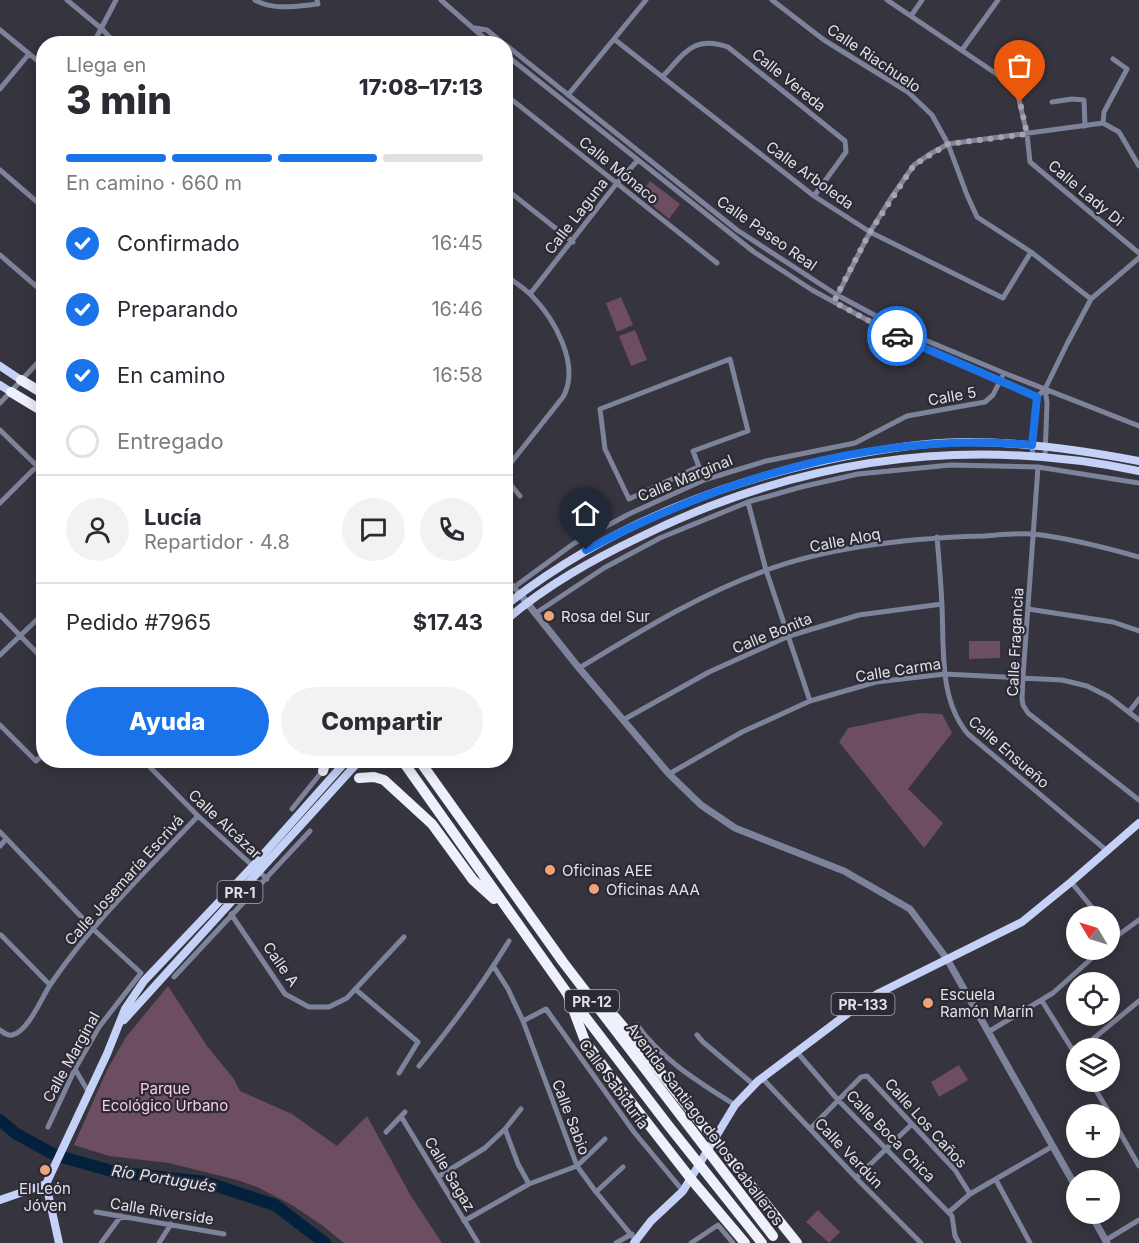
<!DOCTYPE html>
<html lang="es">
<meta charset="utf-8">
<style>
body{margin:0;font-family:Inter,sans-serif;background:#f2f2f3;color:#2b2b33;height:100vh;display:flex;flex-direction:column;font-size:22px;white-space:nowrap}
*{box-sizing:border-box;margin:0}
p{font-size:20px;color:#7c7c81}
.icon{flex:none;width:33px;height:33px;fill:none;stroke:currentColor;stroke-width:2;stroke-linecap:round;stroke-linejoin:round}
.map{position:relative;flex:1;overflow:hidden}
.side{position:absolute;left:36px;top:36px;width:477px;height:732px;display:flex;flex-direction:column;background:#fff;border-radius:24px;box-shadow:0 3px 15px #0003}
.side>*{flex:none}
.needle{width:39px;rotate:308deg}
.fabs{position:absolute;left:1066px;top:906px;display:grid;gap:12px}
.fabs a{display:grid;place-items:center;width:54px;height:54px;border-radius:50%;background:#fff;box-shadow:0 3px 15px #0003;font-size:30px}
.pin{position:absolute;display:grid;place-items:center;width:51px;height:51px;color:#fff;margin:-62px -26px;border-radius:50% 50% 50% 0;rotate:-45deg;box-shadow:0 0 6px #0007}
.pin .icon{rotate:45deg}
.courier{position:absolute;display:grid;place-items:center;width:60px;height:60px;margin:-30px;border:4px solid #1a73e8;border-radius:50%;background:#fff;color:#222;box-shadow:0 2px 8px #0007}
.overview em{font-style:normal;font-weight:800}
.overview div{display:flex;flex-direction:column-reverse}
.overview{display:flex;align-items:center;justify-content:space-between;height:102px;padding:0 30px}
h1{font-size:39px;font-weight:800;line-height:45px}
.bar{display:grid;grid-template-columns:repeat(4,1fr);gap:9px 6px;align-content:center;height:72px;padding:0 30px}
.bar i{height:8px;border-radius:4px;background:#e1e1e2}
.bar .on{background:#1a73e8}
.bar p{grid-column:span 4}
.line{display:flex;align-items:center;gap:15px;padding:0 30px;border-top:2px solid #e1e1e2}
.line div{flex:1}
.round{display:grid;place-items:center;flex:none;width:63px;height:63px;border-radius:32px;background:#f2f2f3}
ol{padding:0 30px;list-style:none}
li{display:flex;align-items:center;gap:18px;height:66px}
li p{margin-inline-start:auto}
li .icon{padding:6px;border-radius:50%;background:#1a73e8;color:#fff;stroke-width:4}
li:last-child{color:#7c7c81}
li i{width:33px;height:33px;border:3px solid #e1e1e2;border-radius:50%}
.primary-button{display:flex;gap:12px;margin-top:auto;padding:12px 30px}
.primary-button a{flex:1;height:69px;border-radius:36px;background:#1a73e8;color:#fff;font-size:24px;font-weight:800;line-height:69px;text-align:center}
.primary-button a+a{background:#f2f2f3;color:#2b2b33}
.map>svg:first-child{display:block}
</style>
<div class="map">
<svg width="1139" height="1243" viewBox="0 0 1139 1243">
<rect width="100%" height="100%" fill="#36343e"/>
<path fill="#6c4d61" d="M 650,181 L 680,204 L 669,219 L 640,195 Z
M 621,297 L 633,325 L 617,332 L 606,303 Z
M 635,330 L 647,360 L 631,366 L 619,336 Z
M 969,641 L 1000,641 L 1000,658 L 969,659 Z
M 920,713 L 942,714 L 952,733 L 908,789 L 943,823 L 924,848 L 839,742 L 848,728 Z
M 168,986 L 207,1046 L 234,1079 L 240,1091 L 292,1114 L 337,1146 L 367,1116 L 411,1196 L 442,1243 L 344,1243 L 323,1226 L 292,1205 L 257,1187 L 237,1180 L 169,1163 L 109,1156 L 74,1145 L 107,1070 L 126,1037 Z
M 959,1065 L 968,1080 L 939,1097 L 931,1082 Z
M 818,1210 L 840,1232 L 829,1243 L 806,1222 Z"/>
<g fill="none" stroke-linecap="round" stroke-linejoin="round">
<path stroke="#03213c" stroke-width="12" d="M 0,1120 L 15,1133 L 55,1155 L 115,1172 L 205,1182 L 275,1205 L 325,1243"/>
<path stroke="#7d839a" stroke-width="5" d="M 67,0 L 102,29 L 116,44
M 255,0 C 273,11 298,6 318,4 L 317,0
M 441,0 L 491,44
M 772,0 L 824,40 L 908,92 L 932,115 L 948,144 L 967,195 L 977,217 L 1031,252 L 1091,299
M 887,0 L 1016,87 L 1027,134 L 1030,162 L 1139,253
M 911,16 L 922,0
M 475,28 L 487,30 L 504,44
M 0,30 L 44,66
M 614,39 L 814,196 L 870,232 L 1003,298 L 1031,252
M 93,44 L 116,0
M 506,45 L 737,230 L 837,295 L 906,332 L 1004,373 L 1139,426
M 962,50 L 998,0
M 506,55 L 754,252 L 812,290 L 893,334 L 1037,397
M 663,76 C 685,53 693,35 728,47 L 845,141 L 846,152 L 814,196
M 0,89 L 29,54
M 506,95 L 717,263
M 568,95 L 646,0
M 1052,102 L 1072,99 L 1084,100 L 1085,126
M 1103,123 L 1104,112 L 1127,69 L 1113,59
M 0,170 L 44,208
M 506,189 L 573,242
M 0,255 L 44,293
M 506,275 C 514,282 524,288 531,295 C 554,318 581,365 563,397 L 506,469
M 530,294 L 617,183 L 638,160
M 836,298 L 870,232 L 891,198 L 914,165 L 930,154 L 948,144 L 1103,123 L 1119,132 L 1139,166
M 0,403 L 44,356
M 0,430 L 37,466
M 1032,456 L 1037,397 L 1045,389 L 1067,344 L 1091,299 L 1139,258
M 1045,457 L 1047,403 L 1045,389
M 698,467 L 629,499 L 605,449 L 600,409 L 730,359 L 748,431 L 693,451 L 704,480
M 1038,467 L 1023,676 L 1022,699 L 1023,705 L 1028,713 L 1139,800
M 506,479 L 520,496
M 748,502 L 766,570 L 810,701
M 0,503 L 44,459
M 937,537 C 939,560 941,583 942,606 C 944,649 939,700 968,734 L 1106,850
M 506,578 L 520,594
M 506,593 L 573,544 L 629,514 L 704,480 L 766,461 L 855,443 L 907,416 L 985,402 L 993,395 L 1002,377
M 1028,609 L 1113,622 L 1139,631
M 536,613 L 604,568 L 660,538 L 748,502 L 801,487 L 858,474 L 951,465 L 1038,467 L 1139,483
M 0,615 L 44,660
M 0,655 L 44,613
M 579,668 C 639,632 698,595 764,571 C 831,546 911,538 983,536 C 999,535 1016,533 1032,534 C 1065,537 1107,548 1139,557
M 1129,712 L 1139,699
M 623,720 L 709,672 L 789,636 L 859,615 L 942,604
M 0,725 L 36,761 L 44,754
M 143,760 L 198,816 L 267,879
M 669,774 L 742,732 L 810,701 L 876,682 L 945,674 L 1062,680 L 1087,686 L 1109,697 L 1139,720
M 292,809 L 324,769
M 0,832 L 93,929 L 141,973 L 99,1027 L 75,1069 L 48,1127
M 0,846 L 6,839
M 1071,882 L 1099,916
M 231,914 L 285,994 L 309,1007 L 329,1007 L 347,998 L 404,937
M 1,935 L 50,985
M 1110,941 L 1139,920
M 494,967 L 508,989 L 523,1021 L 577,1166 L 596,1192 L 637,1242
M 174,977 L 310,831
M 355,989 L 418,1042 L 399,1073
M 1042,1001 L 1077,1057
M 523,1021 L 546,1009 L 634,1132 L 683,1191
M 637,1025 C 662,1060 699,1082 735,1105
M 0,1030 C 4,1033 7,1036 12,1035 C 28,1032 42,997 50,985 C 92,923 147,870 198,816
M 988,1032 L 1053,993 L 1101,950
M 697,1035 L 703,1042 L 754,1085
M 1082,1048 L 1139,1001
M 796,1051 L 838,1100 L 952,1216 L 955,1236 L 959,1243
M 419,1066 C 452,1026 482,985 509,941
M 75,1069 L 89,1093
M 762,1078 L 861,1183 L 921,1243
M 1091,1082 L 1110,1114
M 1110,1115 L 1139,1166
M 402,1118 L 478,1243
M 505,1129 L 518,1164 L 529,1184
M 810,1129 L 861,1077 L 867,1076 L 955,1170 L 970,1194
M 386,1132 L 405,1112
M 438,1177 L 485,1148 L 505,1129 L 521,1109
M 856,1178 L 912,1124
M 996,1180 L 1030,1243
M 596,1192 L 623,1167
M 96,1212 L 224,1234
M 949,1212 L 970,1194 L 1053,1146
M 464,1221 L 529,1184 L 577,1166 L 605,1139
M 1106,1240 L 1139,1220
M 101,1243 L 121,1216
M 159,1243 L 171,1224
M 616,1243 L 632,1234
M 691,1243 L 718,1225 L 733,1243"/>
<path stroke="#7d839a" stroke-width="7" d="M 520,594 L 579,668 L 669,774 L 701,805 L 735,828 L 844,871 L 910,909 L 947,959 L 1077,1189
M 1091,1214 L 1107,1243"/>
<path stroke="#c6d1f7" stroke-width="8" d="M 0,366 L 21,380
M 0,385 L 11,392
M 506,605 C 609,524 735,476 863,453 C 897,447 932,442 967,442 C 1025,442 1082,450 1139,461
M 506,620 C 547,585 592,560 640,537 C 800,458 965,435 1139,471
M 124,1020 L 360,760
M 0,1200 L 46,1184
M 59,1243 L 46,1184 L 107,1054 L 125,1009 L 144,981 L 253,866 L 347,760
M 634,1243 L 651,1221 L 683,1191 L 735,1105 L 758,1081 L 855,1008 L 879,993 L 1022,922 L 1071,882 L 1139,823"/>
<path stroke="#edf1fc" stroke-width="10" d="M 21,380 L 44,394
M 11,392 L 44,412
M 402,760 L 567,993 L 585,1041 L 603,1066 L 691,1179 L 745,1243
M 323,771 L 326,760
M 359,778 L 374,777 L 384,780 L 432,824 L 473,880 L 494,899
M 595,998 L 615,1017 L 636,1042 L 797,1243"/>
<path stroke="#edf1fc" stroke-width="10" d="M 419,760 L 563,962 L 773,1236
M 567,993 L 668,1125 L 762,1243"/>
</g>
<g fill="none" stroke-linecap="round" stroke-linejoin="round">
<path stroke="#a6a4ac" stroke-width="6" stroke-dasharray="0 10.8" d="M 897,336 L 834,302 L 837,295 L 870,232 L 914,165 L 948,144 L 1027,134 L 1020,102"/>
<path stroke="#1a73e8" stroke-width="8" d="M 586,550 C 722,478 877,431 1032,445 L 1037,397 L 897,336"/>
</g>
<g fill="#f0a27a" stroke="#2c2a34" stroke-width="2">
<circle cx="549" cy="616" r="6"/>
<circle cx="550" cy="870" r="6"/>
<circle cx="594" cy="889" r="6"/>
<circle cx="928" cy="1003" r="6"/>
<circle cx="45" cy="1170" r="6"/>
</g>
<g text-anchor="middle" dominant-baseline="central" stroke-width="4.5" stroke-linejoin="round" paint-order="stroke">
<g fill="#2c2a34" stroke="#abaab1" stroke-width="1.5">
<rect x="217.5" y="881" width="45" height="22" rx="4.5"/>
<rect x="565" y="990" width="54" height="22" rx="4.5"/>
<rect x="831.5" y="993" width="63" height="22" rx="4.5"/>
</g>
<g font-size="14" font-weight="bold" fill="#e2e1e7">
<text x="240" y="892">PR-1</text>
<text x="592" y="1001">PR-12</text>
<text x="863" y="1004">PR-133</text>
</g>
<g font-size="15" fill="#e2e1e7" stroke="#2c2a34">
<text transform="translate(874 58) rotate(34)">Calle Riachuelo</text>
<text transform="translate(789 80) rotate(39)">Calle Vereda</text>
<text transform="translate(619 170) rotate(39)">Calle Mónaco</text>
<text transform="translate(810 175) rotate(36)">Calle Arboleda</text>
<text transform="translate(1086 193) rotate(40)">Calle Lady Di</text>
<text transform="translate(576 216) rotate(-52)">Calle Laguna</text>
<text transform="translate(767 233) rotate(35)">Calle Paseo Real</text>
<text transform="translate(952 396) rotate(-10)">Calle 5</text>
<text transform="translate(685 478) rotate(-22)">Calle Marginal</text>
<text transform="translate(845 540) rotate(-11)">Calle Aloq</text>
<text transform="translate(772 633) rotate(-22)">Calle Bonita</text>
<text transform="translate(1015 642) rotate(-87)">Calle Fragancia</text>
<text transform="translate(898 670) rotate(-9)">Calle Carma</text>
<text transform="translate(1009 752) rotate(41)">Calle Ensueño</text>
<text transform="translate(225 824) rotate(43)">Calle Alcázar</text>
<text transform="translate(124 880) rotate(-48)">Calle Josemaría Escrivá</text>
<text transform="translate(281 964) rotate(55)">Calle A</text>
<text transform="translate(71 1057) rotate(-61)">Calle Marginal</text>
<text transform="translate(614 1084) rotate(54)">Calle Sabiduría</text>
<text transform="translate(571 1117) rotate(69)">Calle Sabio</text>
<text transform="translate(926 1123) rotate(48)">Calle Los Caños</text>
<text transform="translate(705 1124) rotate(53)">Avenida Santiago de los Caballeros</text>
<text transform="translate(891 1136) rotate(46)">Calle Boca Chica</text>
<text transform="translate(849 1153) rotate(46)">Calle Verdún</text>
<text transform="translate(450 1174) rotate(59)">Calle Sagaz</text>
<text transform="translate(162 1211) rotate(9)">Calle Riverside</text>
</g>
<g font-size="15" fill="#e2e1e7" stroke="#2c2a34" text-anchor="start">
<text x="561" y="616">Rosa del Sur</text>
<text x="562" y="870">Oficinas AEE</text>
<text x="606" y="889">Oficinas AAA</text>
<text x="940" y="994">Escuela<tspan x="940" dy="17">Ramón Marín</tspan></text>
<text x="45" y="1188" text-anchor="middle">El León<tspan x="45" dy="17">Jóven</tspan></text>
</g>
<g font-size="15" fill="#fbccea" stroke="#2c2a34">
<text x="165" y="1088">Parque<tspan x="165" dy="17">Ecológico Urbano</tspan></text>
</g>
<g font-size="16" font-style="italic" fill="#dae6f3" stroke="#2c2a34">
<text transform="translate(164 1178) rotate(9)">Río Portugués</text>
</g>
</g>
</svg>
<div class="fabs">
<a><svg class="needle" viewBox="-14 -14 28 28"><path d="M0-13l5 13h-10z" fill="#e53935"/><path d="M0 13l5-13h-10z" fill="#7c7c81"/></svg></a>
<a><svg class="icon" aria-label="locate" viewBox="0 0 24 24"><circle cx="12" cy="12" r="6"/><path d="M12 2v4M12 18v4M2 12h4M18 12h4"/></svg></a>
<a><svg class="icon" aria-label="layers" viewBox="0 0 24 24"><path d="M12 4l9 5-9 5-9-5zM3 14l9 5 9-5"/></svg></a>
<a>+</a>
<a>−</a>
</div>
<div class="pin" style="left:1020px;top:102px;background:#ea580c"><svg class="icon" aria-label="bag" viewBox="0 0 24 24"><path d="M5 8h14l-1 12H6zM9 8a3 3 0 0 1 6 0"/></svg></div>
<div class="pin" style="left:586px;top:550px;background:#1f2937"><svg class="icon" aria-label="home" viewBox="0 0 24 24"><path d="M3 11l9-7 9 7M6 9v11h12V9"/></svg></div>
<div class="courier" style="left:897px;top:336px"><svg class="icon" aria-label="car" viewBox="0 0 24 24"><path d="M5 17H2v-5l4-1 3-4h7l3 4 3 1v5h-3M9 17h6M6 11h13"/><circle cx="7" cy="17" r="2"/><circle cx="17" cy="17" r="2"/></svg></div>
<section class="side">
<div class="overview"><div><h1>3 min</h1><p>Llega en</p></div><em>17:08–17:13</em></div>
<div class="bar"><i class="on"></i><i class="on"></i><i class="on"></i><i></i><p>En camino · 660 m</p></div>
<ol>
<li><svg class="icon" aria-label="check" viewBox="0 0 24 24"><path d="M5 12l5 5 9-10"/></svg>Confirmado<p>16:45</p></li>
<li><svg class="icon" aria-label="check" viewBox="0 0 24 24"><path d="M5 12l5 5 9-10"/></svg>Preparando<p>16:46</p></li>
<li><svg class="icon" aria-label="check" viewBox="0 0 24 24"><path d="M5 12l5 5 9-10"/></svg>En camino<p>16:58</p></li>
<li><i></i>Entregado</li>
</ol>
<div class="line" style="height:108px"><a class="round"><svg class="icon" aria-label="person" viewBox="0 0 24 24"><circle cx="12" cy="8" r="4"/><path d="M4 21q1-7 8-7t8 7"/></svg></a><div><b>Lucía</b><p>Repartidor · 4.8</p></div><a class="round"><svg class="icon" aria-label="chat" viewBox="0 0 24 24"><path d="M4 5h16v11H9l-5 4z"/></svg></a><a class="round"><svg class="icon" aria-label="phone" viewBox="0 0 24 24"><path d="M5 4h4l2 5-3 2q2 4 5 5l2-3 5 2v4C11 20 4 13 5 4z"/></svg></a></div>
<div class="line" style="height:78px"><div>Pedido #7965</div><b>$17.43</b></div>
<div class="primary-button"><a>Ayuda</a><a>Compartir</a></div>
</section>
</div>
